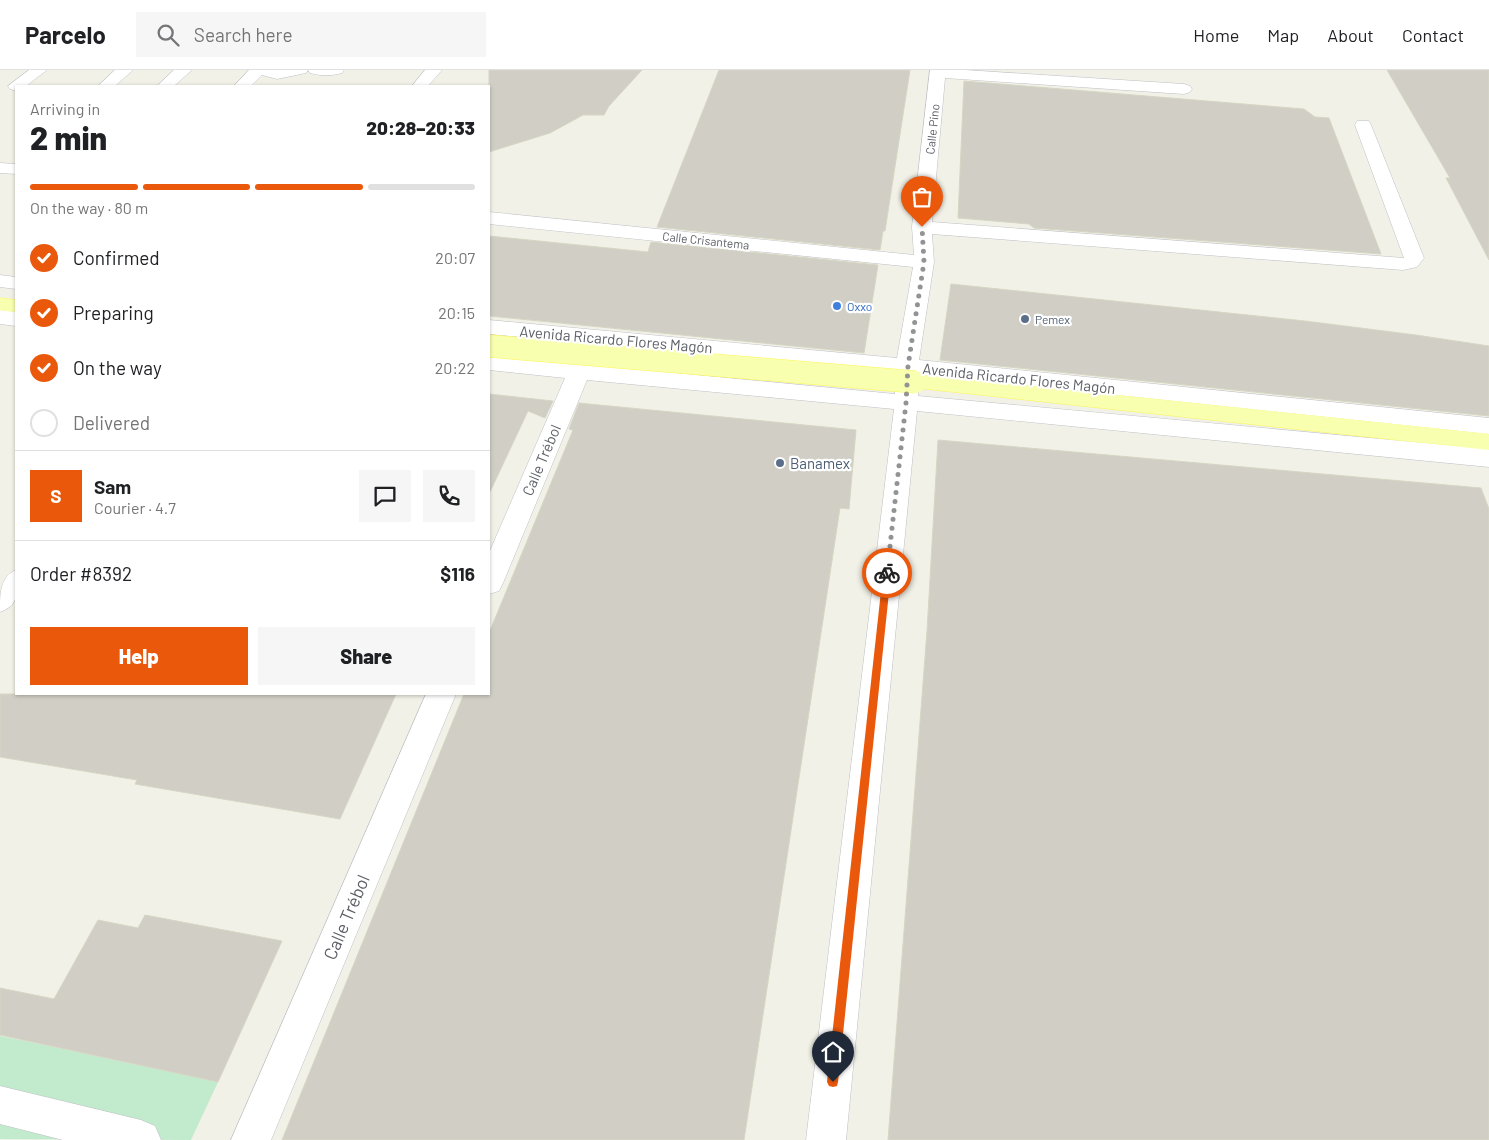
<!DOCTYPE html>
<meta charset="utf-8">
<style>
body{margin:0;font-family:Barlow,sans-serif;background:#f6f6f6;color:#202124;height:100vh;display:flex;flex-direction:column;font-size:19px;white-space:nowrap}
*{box-sizing:border-box;margin:0}
p{font-size:16px;color:#757577}
.icon{flex:none;width:28px;height:28px;fill:none;stroke:currentColor;stroke-width:2;stroke-linecap:round;stroke-linejoin:round}
.map{position:relative;flex:1;overflow:hidden}
.details{position:absolute;left:15px;top:15px;width:475px;height:610px;display:flex;flex-direction:column;background:#fff;border-radius:0px;box-shadow:0 1px 4px #0004}
.details>*{flex:none}
.pin{position:absolute;display:grid;place-items:center;width:42px;height:42px;color:#fff;margin:-51px -21px;border-radius:50% 50% 50% 0;rotate:-45deg;box-shadow:0 0 5px #0007}
.pin .icon{rotate:45deg}
.courier{position:absolute;display:grid;place-items:center;width:50px;height:50px;margin:-25px;border:4px solid #ea580c;border-radius:50%;background:#fff;color:#222;box-shadow:0 1px 6px #0007}
.head em{font-style:normal;font-weight:800}
.head div{display:flex;flex-direction:column-reverse}
.head{display:flex;align-items:center;justify-content:space-between;height:85px;padding:0 15px}
h1{font-size:32px;font-weight:800;line-height:38px}
.bar{display:grid;grid-template-columns:repeat(4,1fr);gap:8px 5px;align-content:center;height:60px;padding:0 15px}
.bar i{height:6px;border-radius:4px;background:#e0e0e0}
.bar .on{background:#ea580c}
.bar p{grid-column:span 4}
.line{display:flex;align-items:center;gap:12px;padding:0 15px;border-top:1px solid #e0e0e0}
.line div{flex:1}
.round{display:grid;place-items:center;flex:none;width:52px;height:52px;border-radius:0px;background:#f6f6f6}
ol{padding:0 15px;list-style:none}
li{display:flex;align-items:center;gap:15px;height:55px}
li p{margin-inline-start:auto}
li .icon{padding:5px;border-radius:50%;background:#ea580c;color:#fff;stroke-width:4}
li:last-child{color:#757577}
li i{width:28px;height:28px;border:2px solid #e0e0e0;border-radius:50%}
.cta{display:flex;gap:10px;margin-top:auto;padding:10px 15px}
.cta a{flex:1;height:58px;border-radius:0px;background:#ea580c;color:#fff;font-size:20px;font-weight:800;line-height:58px;text-align:center}
.cta a+a{background:#f6f6f6;color:#202124}
header{display:flex;align-items:center;gap:30px;box-sizing:border-box;height:70px;padding:0 25px;background:#fff;border-bottom:1px solid #e0e0e0}
header strong{font-size:24px}
nav{display:flex;gap:28px;margin-inline-start:auto;font-size:18px}
.search{width:350px;height:45px;background:#f6f6f6;display:flex;align-items:center;gap:12px;box-sizing:border-box;padding:0 18px;border-radius:0px;color:#757577;font-size:19px}
.map>svg:first-child{display:block}
</style>
<header>
<strong>Parcelo</strong>
<div class="search"><svg class="icon" aria-label="search" viewBox="0 0 24 24"><circle cx="10" cy="10" r="6"/><path d="M15 15l6 6"/></svg>Search here</div>
<nav><a>Home</a><a>Map</a><a>About</a><a>Contact</a></nav>
</header>
<div class="map">
<svg width="1489" height="1070" viewBox="0 0 1489 1070">
<rect width="100%" height="100%" fill="#f1f1e7"/>
<path fill="#c2eacc" d="M 0,966 L 30,972 L 218,1012 L 191,1070 L 0,1069 Z"/>
<path fill="#d0cec5" stroke="#d7d6c4" d="M 489,0 L 642,0 L 609,36 L 604,45 L 583,45 L 550,63 L 489,82 Z
M 719,0 L 910,0 L 885,161 L 883,161 L 880,180 L 657,157 Z
M 1387,0 L 1489,0 L 1489,190 L 1446,108 L 1450,108 Z
M 964,11 L 1304,39 L 1315,47 L 1329,48 L 1381,184 L 1034,158 L 1029,154 L 958,148 Z
M 489,166 L 648,182 L 651,172 L 878,195 L 864,283 L 489,246 Z
M 951,214 L 1305,251 L 1416,265 L 1489,276 L 1489,346 L 940,290 Z
M 489,324 L 553,331 L 545,348 L 528,341 L 489,424 Z
M 579,333 L 856,360 L 849,439 L 840,438 L 744,1070 L 282,1070 L 464,624 L 489,624 L 489,563 L 573,360 L 569,359 Z
M 938,370 L 1481,418 L 1489,439 L 1489,1070 L 888,1070 L 927,561 Z
M 0,624 L 396,624 L 340,749 L 135,714 L 137,710 L 0,687 Z
M 145,845 L 282,871 L 218,1012 L 0,965 L 0,918 L 54,929 L 98,850 L 138,858 Z"/>
<g fill="none" stroke-linecap="round" stroke-linejoin="round">
<g stroke="#bebfc6" stroke-width="1">
<path id="minor" d="M 29,0 L 47,0 L 26,16 L 16,16 L 16,21 L 10,19 L 8,16 Z
M 115,0 L 133,0 L 115,16 L 98,16 Z
M 174,0 L 192,0 L 174,16 L 157,16 Z
M 249,0 L 308,0 L 306,3 L 277,9 L 262,5 L 251,16 L 234,16 Z
M 308,0 L 344,0 L 342,3 C 332,6 320,6 310,3 Z
M 425,0 L 442,0 L 428,16 L 412,16 Z
M 930,0 L 965,0 L 1184,14 L 1190,16 L 1192,19 L 1190,22 L 1184,24 L 945,8 L 932,152 L 1404,188 L 1355,55 L 1357,51 L 1369,51 L 1371,55 L 1424,188 L 1417,197 L 1403,200 L 932,164 L 934,192 L 919,290 L 1489,348 L 1489,364 L 918,304 L 918,326 L 1489,379 L 1489,397 L 917,341 L 846,1070 L 806,1070 L 894,339 L 587,310 L 503,513 L 499,521 L 489,524 L 489,483 L 565,308 L 489,300 L 489,286 L 571,293 L 577,282 L 585,280 L 593,282 L 596,287 L 593,295 L 895,324 L 896,302 L 489,264 L 489,250 L 897,288 L 913,197 L 489,154 L 489,142 L 914,185 L 912,157 Z
M 0,93 L 16,94 L 16,104 L 0,103 Z
M 0,205 L 16,207 L 16,219 L 0,217 Z
M 0,240 L 16,242 L 16,256 L 0,254 Z
M 16,500 C 17,519 21,535 0,542 C 0,523 0,507 16,500 Z
M 426,624 L 456,624 L 271,1070 L 231,1070 Z
M 0,1016 L 141,1050 L 155,1056 L 161,1070 L 63,1070 L 0,1054 Z"/>
</g>
<g stroke="#fdf755" stroke-width="1">
<path id="major" d="M 0,228 L 16,230 L 16,242 L 0,240 Z
M 915,304 L 1489,364 L 1489,380 L 907,317 L 904,312 L 907,307 Z"/>
</g>
<use href="#minor" fill="#fff" fill-rule="evenodd"/>
<use href="#major" fill="#f8ffae" fill-rule="evenodd"/>
<g stroke="#fdf755" stroke-width="23" stroke-linecap="butt">
<path id="major-bridge" d="M 489,276 L 915,312"/>
</g>
<use href="#major-bridge" stroke="#f8ffae" stroke-width="22"/>
</g>
<path fill="#ea580c" d="M 887,500 L 891,503 L 838,1012 L 837,1016 L 833,1017 L 829,1016 L 827,1012 L 883,503 Z"/>
<g fill="none" stroke-linecap="round" stroke-linejoin="round">
<path stroke="#919394" stroke-width="5" stroke-dasharray="0 9" d="M 887,503 L 906,333 L 908,296 L 924,192 L 922,157"/>
</g>
<circle fill="#3f7fe0" stroke="#fff" stroke-width="2" cx="837" cy="236" r="5"/>
<g fill="#5c6f8a" stroke="#fff" stroke-width="2">
<circle cx="1025" cy="249" r="5"/>
<circle cx="780" cy="393" r="5"/>
</g>
<g text-anchor="middle" dominant-baseline="central" stroke-width="4.5" stroke-linejoin="round" paint-order="stroke">
<g font-size="12" fill="#5e6068" stroke="#fff">
<text transform="translate(932 59) rotate(-84)">Calle Pino</text>
<text transform="translate(706 170) rotate(6)">Calle Crisantema</text>
</g>
<g font-size="12" fill="#366cbe" stroke="#fff" text-anchor="start">
<text x="847" y="236">Oxxo</text>
</g>
<g font-size="12" fill="#4e5e75" stroke="#fff" text-anchor="start">
<text x="1035" y="249">Pemex</text>
</g>
<g font-size="15" fill="#5e6068" stroke="#fff">
<text transform="translate(616 269) rotate(5)">Avenida Ricardo Flores Magón</text>
<text transform="translate(1019 308) rotate(6)">Avenida Ricardo Flores Magón</text>
<text transform="translate(541 390) rotate(-67)">Calle Trébol</text>
</g>
<g font-size="15" fill="#4e5e75" stroke="#fff" text-anchor="start">
<text x="790" y="393">Banamex</text>
</g>
<g font-size="18" fill="#5e6068" stroke="#fff">
<text transform="translate(346 847) rotate(-67)">Calle Trébol</text>
</g>
</g>
</svg>
<div class="pin" style="left:922px;top:157px;background:#ea580c"><svg class="icon" aria-label="bag" viewBox="0 0 24 24"><path d="M5 8h14l-1 12H6zM9 8a3 3 0 0 1 6 0"/></svg></div>
<div class="pin" style="left:833px;top:1012px;background:#1f2937"><svg class="icon" aria-label="home" viewBox="0 0 24 24"><path d="M3 11l9-7 9 7M6 9v11h12V9"/></svg></div>
<div class="courier" style="left:887px;top:503px"><svg class="icon" aria-label="bike" viewBox="0 0 24 24"><circle cx="6" cy="16" r="4"/><circle cx="18" cy="16" r="4"/><path d="M6 16l4-8h5l3 8M10 8l3 8H6M13 5h3"/></svg></div>
<section class="details">
<div class="head"><div><h1>2 min</h1><p>Arriving in</p></div><em>20:28–20:33</em></div>
<div class="bar"><i class="on"></i><i class="on"></i><i class="on"></i><i></i><p>On the way · 80 m</p></div>
<ol>
<li><svg class="icon" aria-label="check" viewBox="0 0 24 24"><path d="M5 12l5 5 9-10"/></svg>Confirmed<p>20:07</p></li>
<li><svg class="icon" aria-label="check" viewBox="0 0 24 24"><path d="M5 12l5 5 9-10"/></svg>Preparing<p>20:15</p></li>
<li><svg class="icon" aria-label="check" viewBox="0 0 24 24"><path d="M5 12l5 5 9-10"/></svg>On the way<p>20:22</p></li>
<li><i></i>Delivered</li>
</ol>
<div class="line" style="height:90px"><b class="round" style="background:#ea580c;color:#fff">S</b><div><b>Sam</b><p>Courier · 4.7</p></div><a class="round"><svg class="icon" aria-label="chat" viewBox="0 0 24 24"><path d="M4 5h16v11H9l-5 4z"/></svg></a><a class="round"><svg class="icon" aria-label="phone" viewBox="0 0 24 24"><path d="M5 4h4l2 5-3 2q2 4 5 5l2-3 5 2v4C11 20 4 13 5 4z"/></svg></a></div>
<div class="line" style="height:65px"><div>Order #8392</div><b>$116</b></div>
<div class="cta"><a>Help</a><a>Share</a></div>
</section>
</div>
